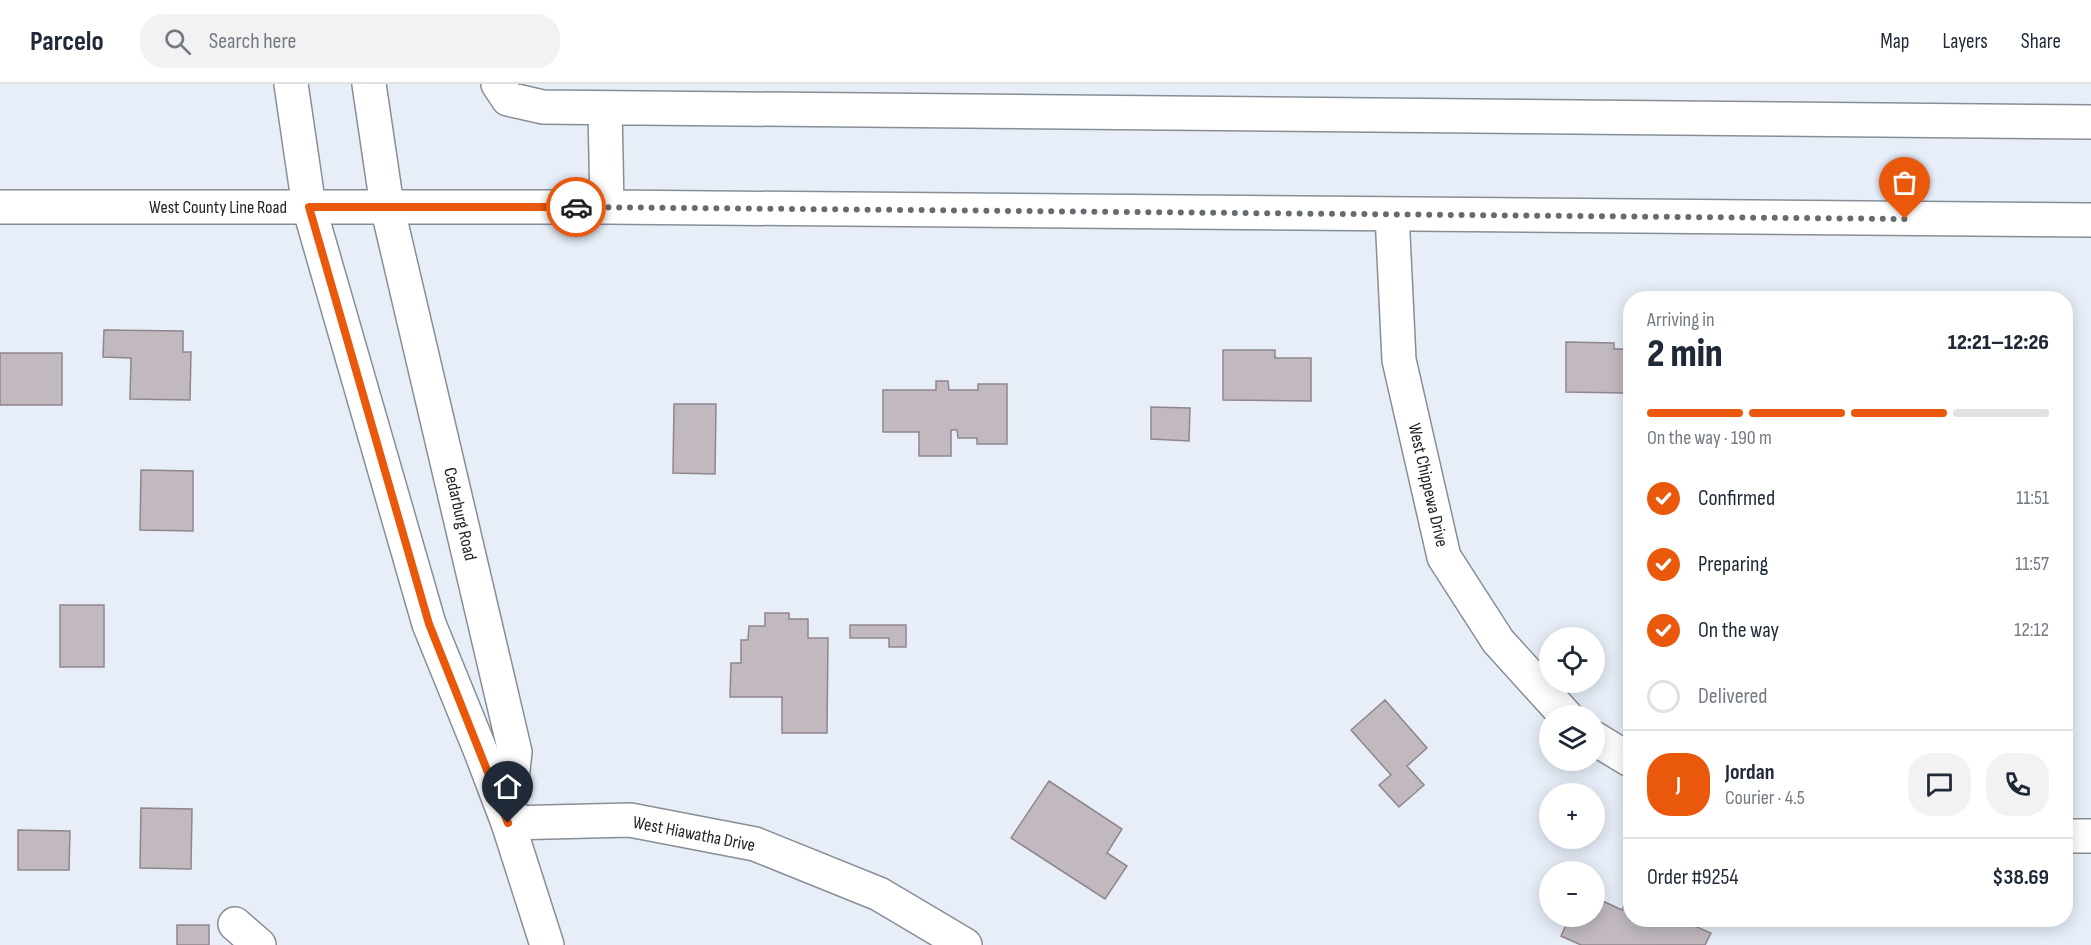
<!DOCTYPE html>
<meta charset="utf-8">
<style>
body{margin:0;font-family:"Sofia Sans Condensed",sans-serif;background:#f2f2f3;color:#1f2937;height:100vh;display:flex;flex-direction:column;font-size:22px;white-space:nowrap}
*{box-sizing:border-box;margin:0}
p{font-size:20px;color:#747a83}
.icon{flex:none;width:33px;height:33px;fill:none;stroke:currentColor;stroke-width:2;stroke-linecap:round;stroke-linejoin:round}
.map{position:relative;flex:1;overflow:hidden}
.sheet{position:absolute;left:1623px;top:207px;width:450px;height:636px;display:flex;flex-direction:column;background:#fff;border-radius:24px;box-shadow:0 3px 15px #0003}
.sheet>*{flex:none}
.fabs{position:absolute;left:1539px;top:543px;display:grid;gap:12px}
.fabs a{display:grid;place-items:center;width:66px;height:66px;border-radius:50%;background:#fff;box-shadow:0 3px 15px #0003;font-size:30px}
.pin{position:absolute;display:grid;place-items:center;width:51px;height:51px;color:#fff;margin:-62px -26px;border-radius:50% 50% 50% 0;rotate:-45deg;box-shadow:0 0 6px #0007}
.pin .icon{rotate:45deg}
.courier{position:absolute;display:grid;place-items:center;width:60px;height:60px;margin:-30px;border:4px solid #ea580c;border-radius:50%;background:#fff;color:#222;box-shadow:0 2px 8px #0007}
.overview em{font-style:normal;font-weight:800}
.overview div{display:flex;flex-direction:column-reverse}
.overview{display:flex;align-items:center;justify-content:space-between;height:102px;padding:0 24px}
h1{font-size:39px;font-weight:800;line-height:45px}
.bar{display:grid;grid-template-columns:repeat(4,1fr);gap:9px 6px;align-content:center;height:72px;padding:0 24px}
.bar i{height:8px;border-radius:4px;background:#e0e1e3}
.bar .active{background:#ea580c}
.bar p{grid-column:span 4}
.line{display:flex;align-items:center;gap:15px;padding:0 24px;border-top:2px solid #e0e1e3}
.line div{flex:1}
.round{display:grid;place-items:center;flex:none;width:63px;height:63px;border-radius:24px;background:#f2f2f3}
ol{padding:0 24px;list-style:none}
li{display:flex;align-items:center;gap:18px;height:66px}
li p{margin-inline-start:auto}
li .icon{padding:6px;border-radius:50%;background:#ea580c;color:#fff;stroke-width:4}
li:last-child{color:#747a83}
li i{width:33px;height:33px;border:3px solid #e0e1e3;border-radius:50%}
header{display:flex;align-items:center;gap:36px;box-sizing:border-box;height:84px;padding:0 30px;background:#fff;border-bottom:2px solid #e0e1e3}
header strong{font-size:28px}
nav{display:flex;gap:33px;margin-inline-start:auto;font-size:21px}
.search{width:420px;height:54px;background:#f2f2f3;display:flex;align-items:center;gap:15px;box-sizing:border-box;padding:0 21px;border-radius:24px;color:#747a83;font-size:22px}
.map>svg:first-child{display:block}
</style>
<header>
<strong>Parcelo</strong>
<div class="search"><svg class="icon" aria-label="search" viewBox="0 0 24 24"><circle cx="10" cy="10" r="6"/><path d="M15 15l6 6"/></svg>Search here</div>
<nav><a>Map</a><a>Layers</a><a>Share</a></nav>
</header>
<div class="map">
<svg width="2091" height="861" viewBox="0 0 2091 861">
<rect width="100%" height="100%" fill="#e7eef8"/>
<path fill="#c1b8c0" stroke="#8f858d" stroke-width="1.5" d="M 104,246 L 183,247 L 183,268 L 191,268 L 190,316 L 130,315 L 131,274 L 103,273 Z
M 1566,258 L 1614,259 L 1614,265 L 1628,265 L 1628,270 L 1630,270 L 1630,291 L 1625,290 L 1625,309 L 1566,308 Z
M 1223,266 L 1275,266 L 1275,274 L 1311,274 L 1311,317 L 1223,316 Z
M 0,269 L 62,269 L 62,321 L 0,321 Z
M 936,297 L 948,297 L 949,306 L 978,306 L 978,300 L 1007,300 L 1007,360 L 977,360 L 977,354 L 958,354 L 957,346 L 951,346 L 951,372 L 919,372 L 919,348 L 883,348 L 883,306 L 936,306 Z
M 674,320 L 716,320 L 715,390 L 673,389 Z
M 1151,323 L 1190,324 L 1189,357 L 1151,355 Z
M 141,386 L 193,387 L 193,447 L 140,446 Z
M 60,521 L 104,521 L 104,583 L 60,583 Z
M 765,529 L 789,529 L 789,535 L 808,535 L 808,554 L 828,554 L 827,649 L 782,649 L 782,613 L 730,613 L 731,579 L 741,579 L 741,556 L 748,556 L 749,542 L 765,542 Z
M 850,541 L 906,541 L 906,563 L 889,563 L 889,554 L 850,554 Z
M 1385,616 L 1427,664 L 1407,682 L 1424,701 L 1399,723 L 1379,701 L 1391,691 L 1351,646 Z
M 1049,697 L 1122,745 L 1107,769 L 1127,782 L 1105,815 L 1011,754 Z
M 141,724 L 192,725 L 191,785 L 140,784 Z
M 18,746 L 70,747 L 69,786 L 18,786 Z
M 1628,812 L 1630,813 L 1630,836 L 1681,836 L 1711,849 L 1705,861 L 1581,861 L 1561,852 L 1570,832 L 1594,832 L 1594,813 L 1622,826 Z
M 177,841 L 209,841 L 209,861 L 177,861 Z"/>
<g fill="none" stroke-linecap="round" stroke-linejoin="round">
<g stroke="#878e96" stroke-width="36">
<path id="minor" d="M 498,0 L 508,15 L 543,23 L 2091,38
M 605,24 L 607,123
M 0,123 L 607,123 L 2091,136
M 1392,130 L 1399,276 L 1444,473 L 1498,557 L 1566,632
M 1594,654 L 1630,676
M 508,739 L 630,736 L 755,760 L 879,810 L 965,861
M 2066,752 L 2091,752
M 235,840 L 259,861"/>
</g>
<g stroke="#878e96" stroke-width="36">
<path id="major" d="M 291,0 L 309,123 L 429,540 L 481,668 L 508,739 L 547,861
M 369,0 L 387,122 L 515,668 L 508,731"/>
</g>
<use href="#minor" stroke="#fff" stroke-width="33"/>
<use href="#major" stroke="#fff" stroke-width="33"/>
</g>
<g fill="none" stroke-linecap="round" stroke-linejoin="round">
<path stroke="#666b70" stroke-width="6" stroke-dasharray="0 10.8" d="M 576,123 L 1905,135"/>
<path stroke="#ea580c" stroke-width="8" d="M 508,739 L 429,540 L 309,123 L 576,123"/>
</g>
<g text-anchor="middle" dominant-baseline="central" stroke-width="4.5" stroke-linejoin="round" paint-order="stroke">
<g font-size="18" fill="#212427" stroke="#fff">
<text x="218" y="123">West County Line Road</text>
<text transform="translate(1428 401) rotate(77)">West Chippewa Drive</text>
<text transform="translate(460 430) rotate(77)">Cedarburg Road</text>
<text transform="translate(694 750) rotate(11)">West Hiawatha Drive</text>
</g>
</g>
</svg>
<div class="fabs">
<a><svg class="icon" aria-label="locate" viewBox="0 0 24 24"><circle cx="12" cy="12" r="6"/><path d="M12 2v4M12 18v4M2 12h4M18 12h4"/></svg></a>
<a><svg class="icon" aria-label="layers" viewBox="0 0 24 24"><path d="M12 4l9 5-9 5-9-5zM3 14l9 5 9-5"/></svg></a>
<a>+</a>
<a>−</a>
</div>
<div class="pin" style="left:1905px;top:135px;background:#ea580c"><svg class="icon" aria-label="bag" viewBox="0 0 24 24"><path d="M5 8h14l-1 12H6zM9 8a3 3 0 0 1 6 0"/></svg></div>
<div class="pin" style="left:508px;top:739px;background:#1f2937"><svg class="icon" aria-label="home" viewBox="0 0 24 24"><path d="M3 11l9-7 9 7M6 9v11h12V9"/></svg></div>
<div class="courier" style="left:576px;top:123px"><svg class="icon" aria-label="car" viewBox="0 0 24 24"><path d="M5 17H2v-5l4-1 3-4h7l3 4 3 1v5h-3M9 17h6M6 11h13"/><circle cx="7" cy="17" r="2"/><circle cx="17" cy="17" r="2"/></svg></div>
<section class="sheet">
<div class="overview"><div><h1>2 min</h1><p>Arriving in</p></div><em>12:21–12:26</em></div>
<div class="bar"><i class="active"></i><i class="active"></i><i class="active"></i><i></i><p>On the way · 190 m</p></div>
<ol>
<li><svg class="icon" aria-label="check" viewBox="0 0 24 24"><path d="M5 12l5 5 9-10"/></svg>Confirmed<p>11:51</p></li>
<li><svg class="icon" aria-label="check" viewBox="0 0 24 24"><path d="M5 12l5 5 9-10"/></svg>Preparing<p>11:57</p></li>
<li><svg class="icon" aria-label="check" viewBox="0 0 24 24"><path d="M5 12l5 5 9-10"/></svg>On the way<p>12:12</p></li>
<li><i></i>Delivered</li>
</ol>
<div class="line" style="height:108px"><b class="round" style="background:#ea580c;color:#fff">J</b><div><b>Jordan</b><p>Courier · 4.5</p></div><a class="round"><svg class="icon" aria-label="chat" viewBox="0 0 24 24"><path d="M4 5h16v11H9l-5 4z"/></svg></a><a class="round"><svg class="icon" aria-label="phone" viewBox="0 0 24 24"><path d="M5 4h4l2 5-3 2q2 4 5 5l2-3 5 2v4C11 20 4 13 5 4z"/></svg></a></div>
<div class="line" style="height:78px"><div>Order #9254</div><b>$38.69</b></div>
</section>
</div>
